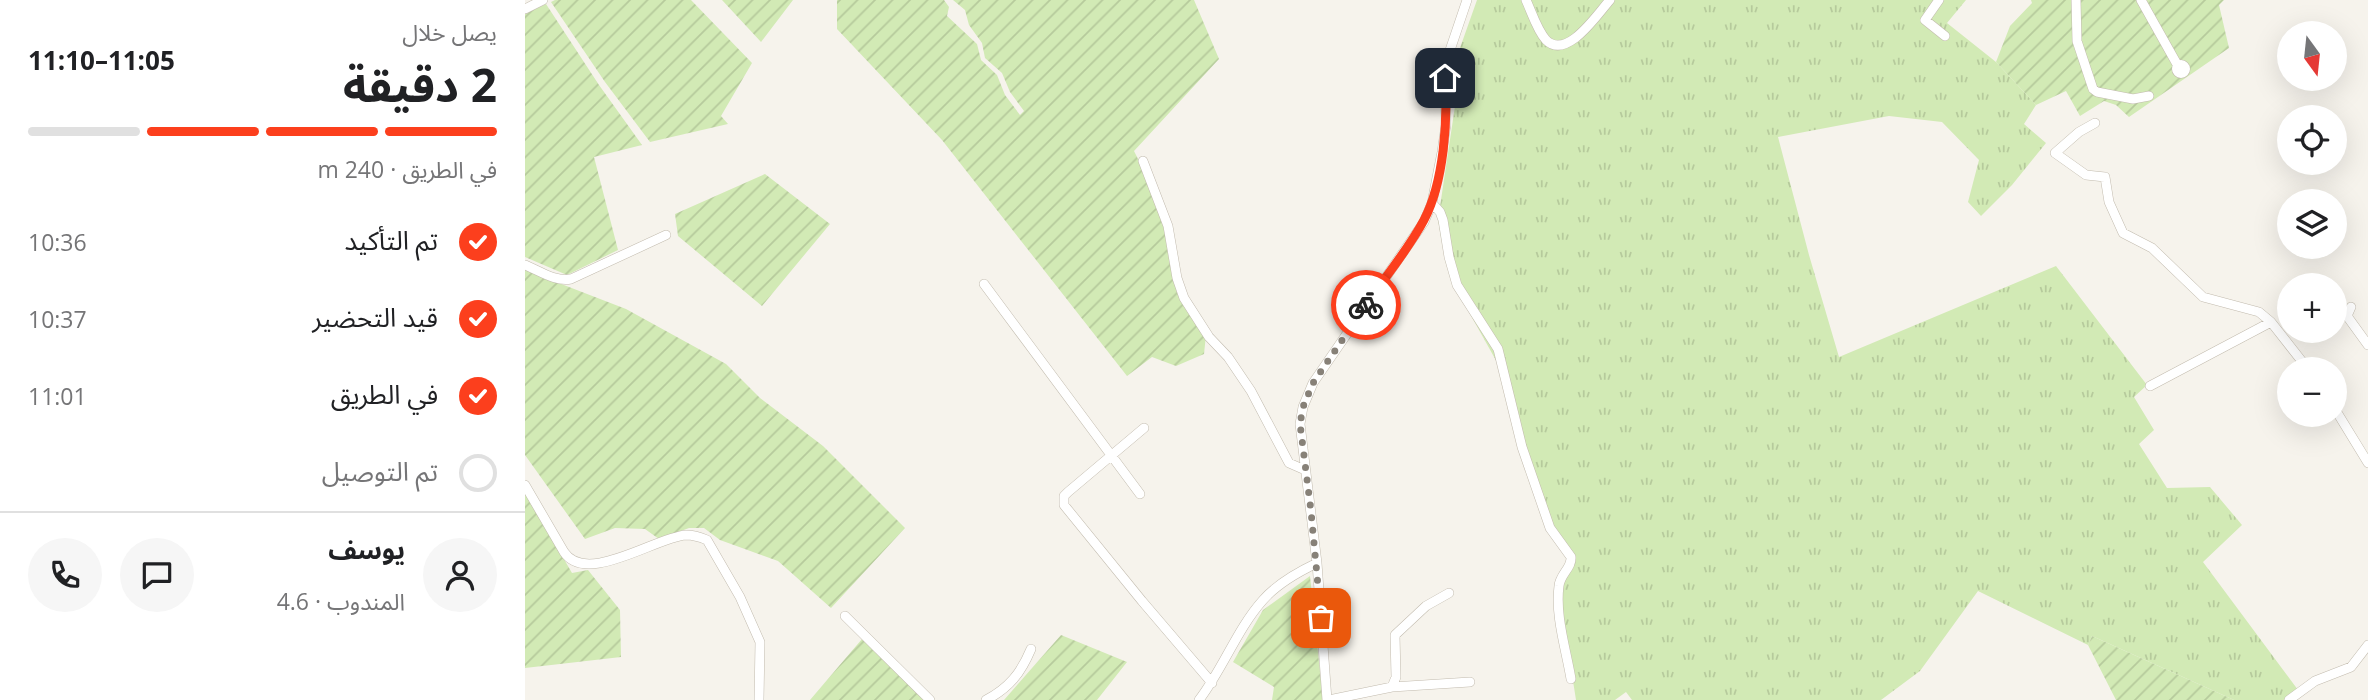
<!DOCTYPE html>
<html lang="ar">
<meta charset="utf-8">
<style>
body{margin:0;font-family:"Open Sans","Noto Sans Arabic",sans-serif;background:#f6f6f6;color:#202124;direction:rtl;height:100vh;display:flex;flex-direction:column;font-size:26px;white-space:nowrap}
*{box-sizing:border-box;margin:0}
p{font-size:23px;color:#757577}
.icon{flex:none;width:38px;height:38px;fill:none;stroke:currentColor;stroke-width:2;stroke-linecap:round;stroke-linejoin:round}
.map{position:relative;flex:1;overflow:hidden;direction:ltr}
.panel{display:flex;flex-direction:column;background:#fff;width:525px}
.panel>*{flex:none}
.needle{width:46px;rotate:165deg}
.controls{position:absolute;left:1752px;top:21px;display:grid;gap:14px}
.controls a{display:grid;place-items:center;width:70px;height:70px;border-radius:50%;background:#fff;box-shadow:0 7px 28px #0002;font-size:35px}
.pin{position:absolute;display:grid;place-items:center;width:60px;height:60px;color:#fff;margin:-30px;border-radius:14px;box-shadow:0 4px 10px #0006}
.courier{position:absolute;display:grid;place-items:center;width:70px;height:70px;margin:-35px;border:5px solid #fc3f1d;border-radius:50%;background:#fff;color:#222;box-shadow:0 2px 9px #0007}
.head em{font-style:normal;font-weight:700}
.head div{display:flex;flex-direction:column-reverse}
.head{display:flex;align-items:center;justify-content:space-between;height:119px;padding:0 28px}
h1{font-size:46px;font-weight:700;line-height:52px}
.bar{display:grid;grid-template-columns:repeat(4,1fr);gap:10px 7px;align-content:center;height:84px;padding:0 28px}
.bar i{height:9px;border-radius:5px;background:#e0e0e0}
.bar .active{background:#fc3f1d}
.bar p{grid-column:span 4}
.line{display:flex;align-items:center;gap:18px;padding:0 28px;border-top:2px solid #e0e0e0}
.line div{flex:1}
.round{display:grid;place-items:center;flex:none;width:74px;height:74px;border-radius:37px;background:#f6f6f6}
ol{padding:0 28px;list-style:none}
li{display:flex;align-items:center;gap:21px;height:77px}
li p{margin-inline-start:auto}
li .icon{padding:7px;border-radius:50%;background:#fc3f1d;color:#fff;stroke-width:4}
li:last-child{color:#757577}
li i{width:38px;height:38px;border:4px solid #e0e0e0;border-radius:50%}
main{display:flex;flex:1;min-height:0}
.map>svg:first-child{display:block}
</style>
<main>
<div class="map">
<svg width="1843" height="700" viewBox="0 0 1843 700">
<defs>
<pattern id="grass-tufts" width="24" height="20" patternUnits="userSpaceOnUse" patternTransform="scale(1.75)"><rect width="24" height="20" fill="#d2eab5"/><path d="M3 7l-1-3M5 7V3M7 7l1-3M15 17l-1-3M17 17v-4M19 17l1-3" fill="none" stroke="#b6ca9c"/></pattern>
<pattern id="garden-furrows" width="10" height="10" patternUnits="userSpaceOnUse" patternTransform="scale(1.75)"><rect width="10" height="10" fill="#d2eab5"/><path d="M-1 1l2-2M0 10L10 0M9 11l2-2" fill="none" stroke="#b6ca9c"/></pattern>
</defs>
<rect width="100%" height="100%" fill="#f6f3ec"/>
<path fill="url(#grass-tufts)" d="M 952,0 L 1441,0 L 1422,23 L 1471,62 L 1511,105 L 1499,124 L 1521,143 L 1487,185 L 1456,216 L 1443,202 L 1454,160 L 1417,122 L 1364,116 L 1253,137 L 1284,255 L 1314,357 L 1531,266 L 1622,385 L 1609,397 L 1629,430 L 1614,444 L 1642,488 L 1685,487 L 1717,525 L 1678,562 L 1776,694 L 1771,700 L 1709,700 L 1567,636 L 1563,645 L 1453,591 L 1395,671 L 1356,700 L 1107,700 L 1101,692 L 1090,700 L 1051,700 L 1032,579 L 1043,563 L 991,439 L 973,364 L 935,296 L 921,263 L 913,220 L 930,106 L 930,62 Z"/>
<path fill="url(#garden-furrows)" d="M 30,0 L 166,0 L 227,63 L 196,116 L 203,124 L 125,142 L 80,82 L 26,2 Z
M 197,0 L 268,0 L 236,42 Z
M 312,0 L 419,0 L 424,7 L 422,16 L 452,44 L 456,60 L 472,75 L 480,95 L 495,115 L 499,111 L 485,92 L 477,73 L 460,58 L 457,43 L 444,25 L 440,10 L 428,0 L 669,0 L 694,59 L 609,151 L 625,183 L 641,230 L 652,293 L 681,335 L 679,354 L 651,366 L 627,357 L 602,376 L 417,140 L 312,29 Z
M 1506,0 L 1699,0 L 1694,5 L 1704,48 L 1604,117 L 1591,105 L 1579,101 L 1555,116 L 1541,91 L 1511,105 L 1471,62 L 1485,26 L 1507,3 Z
M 21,4 L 74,85 L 117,145 L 69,157 L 93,250 L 42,275 L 0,257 L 0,14 Z
M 240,174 L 305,224 L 237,306 L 153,236 L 150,214 Z
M 0,270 L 101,309 L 201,364 L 235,398 L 298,446 L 380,528 L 306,608 L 253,561 L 195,540 L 179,528 L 164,528 L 134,539 L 120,529 L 90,528 L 60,539 L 0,455 Z
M 0,492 L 47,573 L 63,570 L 95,610 L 96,657 L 0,668 Z
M 785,576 L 798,700 L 747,700 L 749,687 L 708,662 L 738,610 Z
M 536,635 L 602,662 L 572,700 L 479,700 Z
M 1567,636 L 1709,700 L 1591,700 L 1563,645 Z
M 337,639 L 403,700 L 285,700 Z"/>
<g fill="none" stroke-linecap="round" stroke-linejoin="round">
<g stroke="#c2bbae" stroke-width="10">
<path id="minor" d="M 1001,0 C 1007,13 1012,30 1021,40 C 1042,61 1073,13 1085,0
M 1414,0 L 1400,20 L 1420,36
M 1551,0 L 1552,41 L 1568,89 L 1572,92 L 1608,99 L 1624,96
M 1616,0 L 1653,66
M 0,9 L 18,0
M1651.5 69a4.5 4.5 0 1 1 9 0a4.5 4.5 0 1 1-9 0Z
M 1570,123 L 1554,132 L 1530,153 L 1561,175 L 1580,177 L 1584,202 L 1598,233 L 1627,248 L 1678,297 L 1734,312 L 1746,322 L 1783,369
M 618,161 L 643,226 L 652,278 L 659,298 L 684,337 L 703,357 L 726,391 L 764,463 L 780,470
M 907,203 L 915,212 L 918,220 L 924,257 L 932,285 L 973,349 L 997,447 L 1025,528 L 1046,557 C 1047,568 1035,574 1034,586 C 1030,616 1041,649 1046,679
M 0,265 C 15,271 30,282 46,279 L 141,235
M 459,284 L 615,494
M 1826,307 L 1822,316 L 1843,345
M 1625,386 L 1746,322
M 1810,409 L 1843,463
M 619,428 L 543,492 L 539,496 L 539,505 L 617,601 L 687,683
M 0,485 L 39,552 C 61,586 131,537 161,535 C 168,535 175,537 182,540 L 215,597 L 235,642 L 234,700
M 320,616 L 405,700
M 867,687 L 871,677 L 870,635 L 901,606 L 924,593
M 461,700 C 484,688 496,673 506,649
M 674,700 C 698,669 712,629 738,600 C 752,584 773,572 792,563
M 802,700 L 792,563 L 775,424 L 778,407 L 788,383 L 899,222 L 907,203 L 917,152 L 921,125 L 920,65 L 942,0
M 804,700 L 867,687 L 945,682
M 1764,700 L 1790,681 L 1826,667 L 1843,645"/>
</g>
<use href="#minor" stroke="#fff" stroke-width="9"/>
</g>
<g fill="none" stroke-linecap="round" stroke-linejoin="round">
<path stroke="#878178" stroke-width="7" stroke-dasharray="0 12.6" d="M 796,618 L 786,511 L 775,424 L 778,407 L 788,383 L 841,305"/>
<path stroke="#fc3f1d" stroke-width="9" d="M 841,305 C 860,277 883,250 899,220 C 919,182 923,120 920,78"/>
</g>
</svg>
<div class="controls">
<a><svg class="needle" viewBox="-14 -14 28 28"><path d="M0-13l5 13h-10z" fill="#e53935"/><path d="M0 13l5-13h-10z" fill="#757577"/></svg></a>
<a><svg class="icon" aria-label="locate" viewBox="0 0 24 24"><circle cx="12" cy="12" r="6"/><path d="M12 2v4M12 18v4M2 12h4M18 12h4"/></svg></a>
<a><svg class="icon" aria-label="layers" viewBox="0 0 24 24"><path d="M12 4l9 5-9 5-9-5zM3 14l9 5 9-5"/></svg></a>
<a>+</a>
<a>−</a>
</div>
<div class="pin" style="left:796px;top:618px;background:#ea580c"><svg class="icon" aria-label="bag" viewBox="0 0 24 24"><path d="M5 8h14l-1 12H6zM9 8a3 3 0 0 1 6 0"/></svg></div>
<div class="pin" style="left:920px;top:78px;background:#1f2937"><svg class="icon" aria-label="home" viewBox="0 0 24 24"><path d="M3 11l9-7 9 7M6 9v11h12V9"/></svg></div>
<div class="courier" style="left:841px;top:305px"><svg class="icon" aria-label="bike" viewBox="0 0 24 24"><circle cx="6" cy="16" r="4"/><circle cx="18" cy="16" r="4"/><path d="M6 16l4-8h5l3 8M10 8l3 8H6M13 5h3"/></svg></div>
</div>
<section class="panel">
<div class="head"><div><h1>2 دقيقة</h1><p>يصل خلال</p></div><em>11:05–11:10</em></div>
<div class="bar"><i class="active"></i><i class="active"></i><i class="active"></i><i></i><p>في الطريق · 240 m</p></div>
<ol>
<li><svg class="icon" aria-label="check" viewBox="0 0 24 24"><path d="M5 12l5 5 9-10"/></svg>تم التأكيد<p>10:36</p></li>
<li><svg class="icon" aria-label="check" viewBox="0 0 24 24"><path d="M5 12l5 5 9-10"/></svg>قيد التحضير<p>10:37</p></li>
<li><svg class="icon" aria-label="check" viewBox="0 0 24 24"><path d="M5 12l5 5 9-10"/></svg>في الطريق<p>11:01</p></li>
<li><i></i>تم التوصيل</li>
</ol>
<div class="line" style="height:126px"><a class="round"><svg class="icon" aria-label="person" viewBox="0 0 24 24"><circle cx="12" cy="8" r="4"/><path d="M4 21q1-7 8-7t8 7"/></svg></a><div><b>يوسف</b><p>المندوب · 4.6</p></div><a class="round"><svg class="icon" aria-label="chat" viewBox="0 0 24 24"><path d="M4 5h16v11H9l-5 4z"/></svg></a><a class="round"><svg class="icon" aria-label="phone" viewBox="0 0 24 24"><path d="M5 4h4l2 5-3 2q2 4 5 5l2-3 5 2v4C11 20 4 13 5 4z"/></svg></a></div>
</section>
</main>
